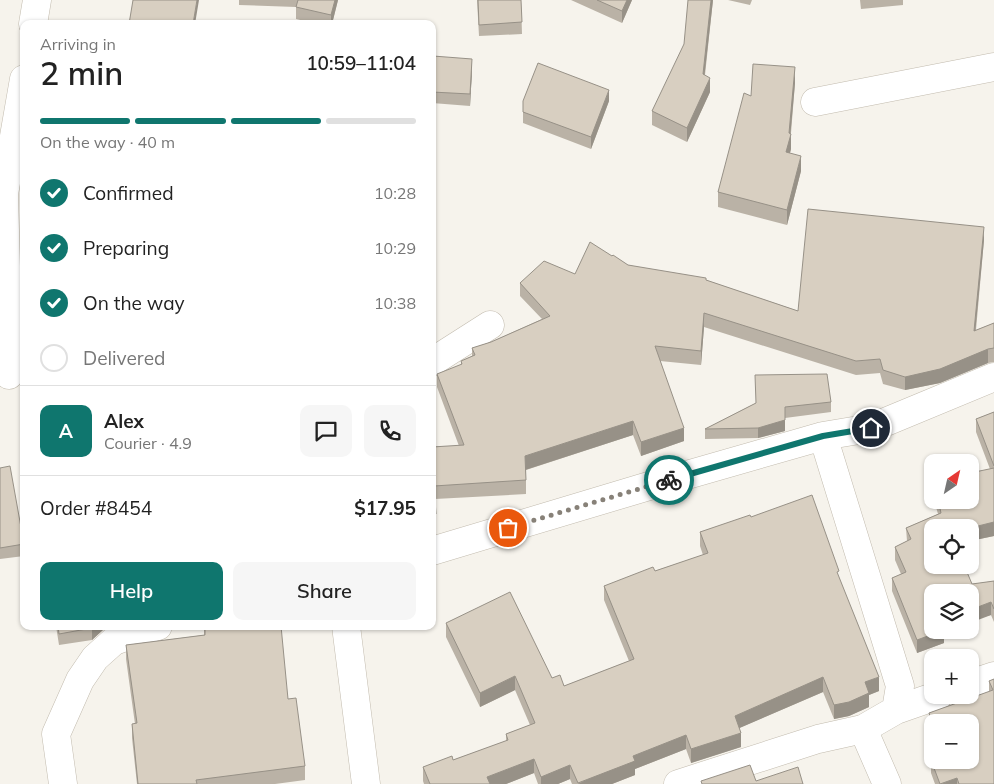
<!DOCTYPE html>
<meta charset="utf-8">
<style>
body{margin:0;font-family:Mulish,sans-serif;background:#f6f6f6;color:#222;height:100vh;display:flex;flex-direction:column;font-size:19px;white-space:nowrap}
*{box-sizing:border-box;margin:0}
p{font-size:16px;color:#767676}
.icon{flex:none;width:28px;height:28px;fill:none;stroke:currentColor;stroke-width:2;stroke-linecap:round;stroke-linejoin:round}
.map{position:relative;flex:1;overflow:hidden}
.side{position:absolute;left:20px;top:20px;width:416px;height:610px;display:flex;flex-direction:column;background:#fff;border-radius:10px;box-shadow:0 1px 4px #0004}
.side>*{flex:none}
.needle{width:32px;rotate:34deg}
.fabs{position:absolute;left:924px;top:454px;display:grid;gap:10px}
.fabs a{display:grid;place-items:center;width:55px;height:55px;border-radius:10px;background:#fff;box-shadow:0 1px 4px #0004;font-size:25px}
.pin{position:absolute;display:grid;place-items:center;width:42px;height:42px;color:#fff;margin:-21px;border:2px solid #fff;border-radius:50%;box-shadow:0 1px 5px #0007}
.courier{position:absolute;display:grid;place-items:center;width:50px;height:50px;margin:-25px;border:4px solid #0f766e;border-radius:50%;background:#fff;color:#222;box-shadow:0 1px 6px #0007}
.headline em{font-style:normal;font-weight:600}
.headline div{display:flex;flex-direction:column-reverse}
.headline{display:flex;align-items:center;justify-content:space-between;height:85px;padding:0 20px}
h1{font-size:32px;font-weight:600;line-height:38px}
.bar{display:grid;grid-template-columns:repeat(4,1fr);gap:8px 5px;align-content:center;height:60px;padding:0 20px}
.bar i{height:6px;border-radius:4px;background:#e0e0e0}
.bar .on{background:#0f766e}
.bar p{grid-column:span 4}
.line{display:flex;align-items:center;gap:12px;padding:0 20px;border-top:1px solid #e0e0e0}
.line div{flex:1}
.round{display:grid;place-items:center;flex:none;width:52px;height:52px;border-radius:10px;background:#f6f6f6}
ol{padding:0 20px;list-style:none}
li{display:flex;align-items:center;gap:15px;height:55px}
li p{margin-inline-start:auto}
li .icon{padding:5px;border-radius:50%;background:#0f766e;color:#fff;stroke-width:4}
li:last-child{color:#767676}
li i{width:28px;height:28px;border:2px solid #e0e0e0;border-radius:50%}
.cta{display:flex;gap:10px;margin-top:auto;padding:10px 20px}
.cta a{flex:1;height:58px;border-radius:10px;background:#0f766e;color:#fff;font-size:20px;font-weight:600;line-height:58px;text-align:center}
.cta a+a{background:#f6f6f6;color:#222}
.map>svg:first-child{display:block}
</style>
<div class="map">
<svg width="994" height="784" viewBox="0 0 994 784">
<rect width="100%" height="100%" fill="#f6f3ec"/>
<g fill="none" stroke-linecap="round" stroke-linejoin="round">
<g stroke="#c2bbae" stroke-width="29">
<path id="minor" d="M 33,24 L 37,0
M 815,102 L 994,67
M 432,362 L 490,325
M 9,375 L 4,194 L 24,79
M 823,436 L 900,686 L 896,710
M 432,551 L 659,483 L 823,436 L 871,428 L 994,377
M 346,626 L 366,784
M 970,684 L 994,676
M 863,729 L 887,784
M 63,784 L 56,734 L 80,680 L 95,658 L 114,641 L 139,632 L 158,626
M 678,784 L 818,739 L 863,729 L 896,710 L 939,695"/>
</g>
<use href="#minor" stroke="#fff" stroke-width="28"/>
</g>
<path fill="#bab2a6" d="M 239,0 L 338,0 L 332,24 L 317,24 L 296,19 L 296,7 L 239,5 Z
M 477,0 L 521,0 L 522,34 L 479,36 Z
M 571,0 L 632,0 L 622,23 Z
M 713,0 L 705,75 L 710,92 L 687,142 L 652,125 L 652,111 Z
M 728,0 L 752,0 L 750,5 Z
M 860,0 L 903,0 L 903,5 L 861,9 Z
M 432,68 L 472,71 L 470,106 L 432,103 Z
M 795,83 L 791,133 L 791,149 L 790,153 L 801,171 L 787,225 L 718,207 L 718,192 L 751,96 Z
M 523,101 L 609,101 L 591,149 L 523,123 Z
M 984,240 L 976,330 L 994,323 L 994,362 L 988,363 L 940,383 L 905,390 L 883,384 L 880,373 L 856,375 L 704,327 L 701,365 L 660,361 L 684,441 L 641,456 L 633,435 L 526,470 L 526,494 L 435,499 L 436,527 L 432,528 L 432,447 L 459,446 L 437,387 L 437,374 L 461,365 L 461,361 L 472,356 L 472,348 L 491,342 L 542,319 L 520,296 L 520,283 L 575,274 L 612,256 L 628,265 L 706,280 L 798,311 Z
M 831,402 L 831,412 L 785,418 L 785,431 L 758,438 L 705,439 L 705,429 L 756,403 Z
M 994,412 L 994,536 L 970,541 L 970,528 L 932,528 L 972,584 L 994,581 L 994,622 L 991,615 L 932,630 L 952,630 L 944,633 L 944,643 L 917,653 L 892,591 L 892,578 L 901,574 L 895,560 L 895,547 L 907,541 L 906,528 L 938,514 L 934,500 L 970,500 L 990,469 L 976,432 L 976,419 Z
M 0,468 L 24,544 L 24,556 L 0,559 Z
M 751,517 L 839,578 L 879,691 L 869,695 L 869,707 L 849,716 L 834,719 L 823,692 L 739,728 L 741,747 L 691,763 L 686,749 L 635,769 L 635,775 L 612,784 L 572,784 L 570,779 L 558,784 L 538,784 L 534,773 L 506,784 L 424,784 L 423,781 L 423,767 L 453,760 L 506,741 L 506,734 L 530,725 L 515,690 L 480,707 L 446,637 L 446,623 L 552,678 L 564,686 L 629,661 L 604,600 L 604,586 L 655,571 L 703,555 L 700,546 L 700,532 Z
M 56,626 L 111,626 L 104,629 L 92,640 L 59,645 Z
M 204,626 L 288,699 L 305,766 L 305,780 L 275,784 L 137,784 L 132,738 L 132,724 L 135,724 L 126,659 L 126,645 L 204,635 Z
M 994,679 L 994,784 L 935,784 L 931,773 L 931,760 L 970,760 L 932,722 L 932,755 L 929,747 L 929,734 L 931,733 L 929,726 L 929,713 L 989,692 L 989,681 Z"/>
<path fill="#979187" d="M 197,0 L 199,0 L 195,24 L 193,24 Z
M 335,0 L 338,0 L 332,24 L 331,24 L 331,15 Z
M 627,0 L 632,0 L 622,23 L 622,11 Z
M 711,0 L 713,0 L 703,88 L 703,74 Z
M 472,59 L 472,71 L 470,106 L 470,94 Z
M 795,67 L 795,83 L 790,138 L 791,134 L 791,149 L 786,167 L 786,152 L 789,133 Z
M 710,78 L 710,92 L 687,142 L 687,128 Z
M 609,90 L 609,101 L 591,149 L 591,137 Z
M 801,156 L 801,171 L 787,225 L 787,210 Z
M 984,227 L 984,240 L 974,344 L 974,331 Z
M 704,313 L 704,327 L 701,365 L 701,351 Z
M 988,349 L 988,363 L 940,383 L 905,390 L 905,377 Z
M 785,420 L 785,431 L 758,438 L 758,428 Z
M 633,421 L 633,435 L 525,470 L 525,456 Z
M 684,428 L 684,441 L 641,456 L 641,442 Z
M 994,522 L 994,536 L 970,541 L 970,528 Z
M 991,602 L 991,615 L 970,623 L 970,610 Z
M 94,626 L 111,626 L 104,629 L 92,640 L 92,628 Z
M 941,630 L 952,630 L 944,633 L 944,643 L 917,653 L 917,640 Z
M 515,676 L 515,690 L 480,707 L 480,693 Z
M 823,677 L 823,692 L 735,730 L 735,716 Z
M 879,677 L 879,691 L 869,695 L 869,707 L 849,716 L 834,719 L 834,705 L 865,682 Z
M 741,733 L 741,747 L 691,763 L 691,749 Z
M 686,735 L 686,749 L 635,769 L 635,775 L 612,784 L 578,784 L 633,756 Z
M 534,759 L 534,773 L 506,784 L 487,784 L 487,777 Z
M 570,765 L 570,779 L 558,784 L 541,784 L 541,777 Z
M 957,778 L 957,784 L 941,784 Z"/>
<path fill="#d8cfc1" stroke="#979187" d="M 133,0 L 197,0 L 193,24 L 129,24 Z
M 298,0 L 335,0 L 331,15 L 296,7 Z
M 478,0 L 521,0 L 522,22 L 479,25 Z
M 597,0 L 627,0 L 622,11 Z
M 688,0 L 711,0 L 703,74 L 710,78 L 687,128 L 652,111 L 684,44 Z
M 433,56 L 472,59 L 470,94 L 432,92 Z
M 538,63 L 609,90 L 591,137 L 523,112 L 523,101 Z
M 753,64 L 795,67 L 789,133 L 791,134 L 786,152 L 801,156 L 787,210 L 718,192 L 744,93 L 751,96 Z
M 808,209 L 984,227 L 974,331 L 994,323 L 994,348 L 988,349 L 940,369 L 905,377 L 883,370 L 880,359 L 856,361 L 704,313 L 701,351 L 655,346 L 684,428 L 641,442 L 633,421 L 525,456 L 526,480 L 434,486 L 436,514 L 432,514 L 432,447 L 464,445 L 437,374 L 462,364 L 461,361 L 475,355 L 472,348 L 491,342 L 550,316 L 520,283 L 544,261 L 575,274 L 590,242 L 612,256 L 613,255 L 628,265 L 706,278 L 706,280 L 798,311 Z
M 827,374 L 831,402 L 785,407 L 785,420 L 758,428 L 705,429 L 756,403 L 755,375 Z
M 994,412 L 994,466 L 976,419 Z
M 10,466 L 24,544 L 0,548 L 0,468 Z
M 994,468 L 994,522 L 970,528 L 932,528 L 932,565 L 964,565 L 972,584 L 994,581 L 994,609 L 991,602 L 970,610 L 970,592 L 932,592 L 932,630 L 944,630 L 917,640 L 892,578 L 906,572 L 895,547 L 911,539 L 906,528 L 941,513 L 938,500 L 970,500 L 970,473 Z
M 812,495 L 839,571 L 837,572 L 879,677 L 865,682 L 869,693 L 849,702 L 834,705 L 823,677 L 735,716 L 741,733 L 691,749 L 686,735 L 633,756 L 635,761 L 578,783 L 570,765 L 541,777 L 534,759 L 487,777 L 490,784 L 430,784 L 423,767 L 452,756 L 453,760 L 508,740 L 506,734 L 535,723 L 515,676 L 480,693 L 446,623 L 510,592 L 552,678 L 560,675 L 564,686 L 634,659 L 604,586 L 653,567 L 655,571 L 708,553 L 700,532 L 750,515 L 751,517 Z
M 58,626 L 94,626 L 92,628 L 59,634 Z
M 205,626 L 281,626 L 288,699 L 296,698 L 305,766 L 196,780 L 197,784 L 138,784 L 132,724 L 137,723 L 126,645 L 205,635 Z
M 994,679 L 994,784 L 959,784 L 957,778 L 940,784 L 931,760 L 932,759 L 932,760 L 970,760 L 970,722 L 932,722 L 932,723 L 929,713 L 993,690 L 989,681 Z
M 932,732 L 932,742 L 929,734 Z
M 750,765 L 756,781 L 798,767 L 803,784 L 702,784 L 701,781 Z"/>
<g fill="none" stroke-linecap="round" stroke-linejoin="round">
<path stroke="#878178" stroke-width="5" stroke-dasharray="0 9" d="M 508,528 L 669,480"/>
<path stroke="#0f766e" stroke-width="6" d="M 669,480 L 823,436 L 871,428"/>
</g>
</svg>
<div class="fabs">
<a><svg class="needle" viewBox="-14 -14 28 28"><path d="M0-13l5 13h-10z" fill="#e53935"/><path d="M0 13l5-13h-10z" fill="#767676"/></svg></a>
<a><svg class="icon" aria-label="locate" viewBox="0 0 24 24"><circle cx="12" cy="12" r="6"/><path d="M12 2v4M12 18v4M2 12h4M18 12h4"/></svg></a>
<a><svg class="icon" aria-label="layers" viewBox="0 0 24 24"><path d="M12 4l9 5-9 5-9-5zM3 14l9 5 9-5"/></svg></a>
<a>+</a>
<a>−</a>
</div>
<div class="pin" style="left:508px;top:528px;background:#ea580c"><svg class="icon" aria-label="bag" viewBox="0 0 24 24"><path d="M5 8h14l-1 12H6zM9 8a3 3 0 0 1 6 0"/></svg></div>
<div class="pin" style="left:871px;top:428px;background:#1f2937"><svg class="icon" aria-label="home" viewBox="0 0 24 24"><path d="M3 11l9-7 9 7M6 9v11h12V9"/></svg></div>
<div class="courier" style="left:669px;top:480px"><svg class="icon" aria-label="bike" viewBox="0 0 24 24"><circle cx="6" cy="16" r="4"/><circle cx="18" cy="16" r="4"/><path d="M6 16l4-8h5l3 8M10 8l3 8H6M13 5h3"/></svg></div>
<section class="side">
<div class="headline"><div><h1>2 min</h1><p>Arriving in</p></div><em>10:59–11:04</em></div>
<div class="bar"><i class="on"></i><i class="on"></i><i class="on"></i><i></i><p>On the way · 40 m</p></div>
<ol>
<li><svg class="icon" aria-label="check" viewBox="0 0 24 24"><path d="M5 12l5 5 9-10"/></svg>Confirmed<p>10:28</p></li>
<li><svg class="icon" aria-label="check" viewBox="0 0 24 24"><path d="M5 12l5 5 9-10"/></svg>Preparing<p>10:29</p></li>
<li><svg class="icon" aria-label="check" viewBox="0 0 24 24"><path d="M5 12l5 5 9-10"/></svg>On the way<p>10:38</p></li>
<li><i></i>Delivered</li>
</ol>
<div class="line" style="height:90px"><b class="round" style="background:#0f766e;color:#fff">A</b><div><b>Alex</b><p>Courier · 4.9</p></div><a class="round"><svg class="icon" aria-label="chat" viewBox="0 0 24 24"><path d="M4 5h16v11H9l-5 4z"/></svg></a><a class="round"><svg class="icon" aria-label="phone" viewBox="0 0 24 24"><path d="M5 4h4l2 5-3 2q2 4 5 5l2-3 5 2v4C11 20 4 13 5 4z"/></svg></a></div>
<div class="line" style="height:65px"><div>Order #8454</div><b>$17.95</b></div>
<div class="cta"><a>Help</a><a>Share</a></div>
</section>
</div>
